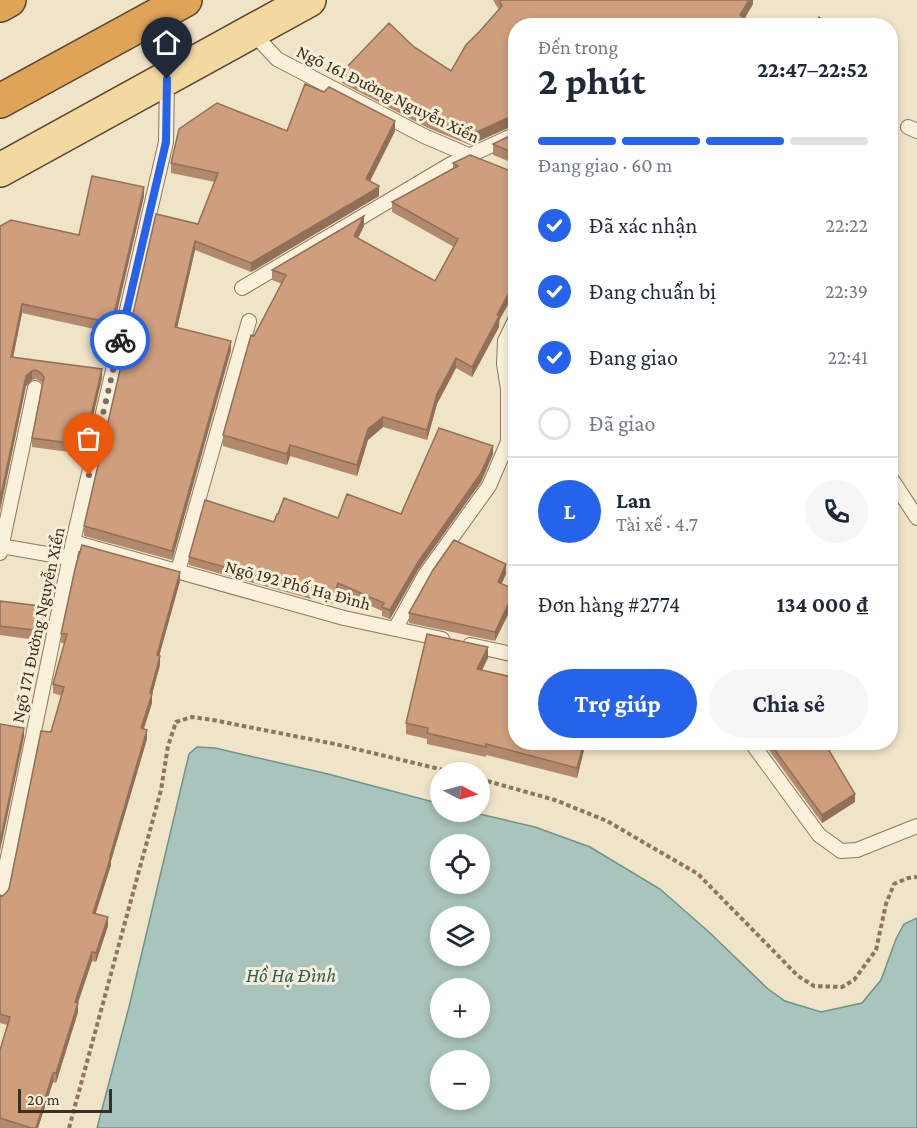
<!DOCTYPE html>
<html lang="vi">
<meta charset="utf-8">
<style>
body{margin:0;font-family:"Crimson Pro",serif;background:#f6f6f7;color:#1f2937;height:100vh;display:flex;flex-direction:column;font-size:22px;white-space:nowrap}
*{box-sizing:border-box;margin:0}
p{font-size:20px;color:#747a83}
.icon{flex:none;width:33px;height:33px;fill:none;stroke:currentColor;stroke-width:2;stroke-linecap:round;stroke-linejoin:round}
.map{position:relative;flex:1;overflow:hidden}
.details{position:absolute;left:508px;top:18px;width:390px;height:732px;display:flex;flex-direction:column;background:#fff;border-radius:24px;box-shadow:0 3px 9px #0003}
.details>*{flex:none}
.needle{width:39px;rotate:96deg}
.fabs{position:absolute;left:430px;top:762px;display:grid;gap:12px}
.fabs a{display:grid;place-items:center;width:60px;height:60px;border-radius:50%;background:#fff;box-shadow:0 3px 9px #0003;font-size:30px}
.scale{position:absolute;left:18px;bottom:15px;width:94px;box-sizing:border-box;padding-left:6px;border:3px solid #3d2e20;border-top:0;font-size:16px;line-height:21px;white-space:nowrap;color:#3d2e20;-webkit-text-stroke:4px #f7eed8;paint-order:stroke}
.pin{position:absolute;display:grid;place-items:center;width:51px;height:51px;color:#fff;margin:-62px -26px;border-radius:50% 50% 50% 0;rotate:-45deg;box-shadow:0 0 6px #0007}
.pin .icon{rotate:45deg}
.courier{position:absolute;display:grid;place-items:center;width:60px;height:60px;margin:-30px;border:4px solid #2563eb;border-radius:50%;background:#fff;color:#222;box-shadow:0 2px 8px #0007}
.head em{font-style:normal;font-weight:700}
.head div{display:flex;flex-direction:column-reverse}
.head{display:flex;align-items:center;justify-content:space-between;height:102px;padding:0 30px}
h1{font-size:39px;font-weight:700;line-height:45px}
.bar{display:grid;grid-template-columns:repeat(4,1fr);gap:9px 6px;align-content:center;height:72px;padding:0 30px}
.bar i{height:8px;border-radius:4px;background:#e0e1e3}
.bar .on{background:#2563eb}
.bar p{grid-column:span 4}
.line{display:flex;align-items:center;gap:15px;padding:0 30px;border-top:2px solid #e0e1e3}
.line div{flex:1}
.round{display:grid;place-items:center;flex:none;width:63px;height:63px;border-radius:32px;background:#f6f6f7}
ol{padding:0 30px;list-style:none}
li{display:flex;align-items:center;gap:18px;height:66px}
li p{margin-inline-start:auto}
li .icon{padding:6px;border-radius:50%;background:#2563eb;color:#fff;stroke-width:4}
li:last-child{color:#747a83}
li i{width:33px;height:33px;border:3px solid #e0e1e3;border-radius:50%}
.cta{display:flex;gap:12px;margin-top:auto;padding:12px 30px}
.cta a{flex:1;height:69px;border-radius:36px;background:#2563eb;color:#fff;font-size:24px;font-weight:700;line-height:69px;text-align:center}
.cta a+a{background:#f6f6f7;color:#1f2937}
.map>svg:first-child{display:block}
</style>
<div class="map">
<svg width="917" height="1128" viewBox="0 0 917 1128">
<rect width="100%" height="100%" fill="#f0e4c8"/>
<path fill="#a9c4bc" stroke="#6f938a" stroke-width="1.5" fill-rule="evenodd" d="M 197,747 L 215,748 L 328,774 L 441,804 L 441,812 L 471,812 L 535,827 L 590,847 L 660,889 L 710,933 L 768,989 L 785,1001 L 821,1012 L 862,1003 L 881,980 L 896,939 L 904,924 L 917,918 L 917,1128 L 97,1128 L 129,1007 L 189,754 ZM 441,844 L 480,844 L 480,884 L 441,884 ZM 441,916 L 480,916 L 480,956 L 441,956 ZM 441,988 L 480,988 L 480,1028 L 441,1028 ZM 441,1060 L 480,1060 L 480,1100 L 441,1100 Z"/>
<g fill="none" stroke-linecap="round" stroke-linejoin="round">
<g stroke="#8d765c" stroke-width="16">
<path id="service" d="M 252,32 L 277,59 L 424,136 L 473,157
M 908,127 L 917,131
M 242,288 L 451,164 L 516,134
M 891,478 L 917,518
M 73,542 L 344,618 L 442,639
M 0,546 L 70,558
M 0,553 L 35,388
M 178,571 L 249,321
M 395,629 L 425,575 L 489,486 L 508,442 L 508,389 L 504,364 L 505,341 L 516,318
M 470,645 L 516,655
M 751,742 L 819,835 L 841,851 L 857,850 L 917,826
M 0,896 L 73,542 L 166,142 L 167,80"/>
</g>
<g stroke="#5b4430" stroke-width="36">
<path id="primary" d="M 0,170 L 309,0"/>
</g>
<g stroke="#5b4430" stroke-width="36">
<path id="motorway" d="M 0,5 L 9,0
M 0,101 L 185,0"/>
</g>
<path stroke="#8d765c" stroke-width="4" stroke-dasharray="4.5 3" stroke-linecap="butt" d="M 480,779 L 555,800 L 607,821 L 698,874 L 798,976 L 814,986 L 842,987 L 854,980 L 876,950 L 886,904 L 894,884 L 908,878 L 917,877
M 69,1128 L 161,790 L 168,746 L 176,722 L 192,717 L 213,720 L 335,744 L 452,772"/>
<use href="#service" stroke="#faf1dc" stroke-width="14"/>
<use href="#primary" stroke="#f3d9a0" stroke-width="33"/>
<use href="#motorway" stroke="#e0a458" stroke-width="33"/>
</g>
<path fill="#b2896c" d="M 493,0 L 753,0 L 753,4 L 745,18 L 516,26 L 516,126 L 512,126 L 470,145 L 428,128 L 342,83 L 342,72 L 414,47 L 451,71 L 480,31 L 499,10 Z
M 287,131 L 395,131 L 370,181 L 379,195 L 379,196 L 251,272 L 195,250 L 177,328 L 231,350 L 172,560 L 84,536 L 84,526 L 215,182 L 171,173 L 171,163 Z
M 516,133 L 516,164 L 493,155 L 493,144 Z
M 453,163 L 513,172 L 499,327 L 472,377 L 456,368 L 437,404 L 427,440 L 383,427 L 368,440 L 357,476 L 290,456 L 287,465 L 223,446 L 223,435 L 254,336 L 282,284 L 272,280 L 272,270 L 364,226 L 358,238 L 435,281 L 454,247 L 392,212 L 392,202 L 453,168 Z
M 144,196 L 112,333 L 22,313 L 13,358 L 102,378 L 84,454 L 32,447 L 32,438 L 42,383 L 41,382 L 36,379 L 32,380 L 26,386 L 0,510 L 0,226 L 79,235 Z
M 493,454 L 481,482 L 418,570 L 390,619 L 382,616 L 382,611 L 338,591 L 334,604 L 312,596 L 311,599 L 189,565 L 189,557 L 274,522 L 401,514 Z
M 506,574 L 501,584 L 515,600 L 495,641 L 409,623 L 409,613 Z
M 180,581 L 159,655 L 160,665 L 152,694 L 152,703 L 144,729 L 147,739 L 111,861 L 111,865 L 95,914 L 108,926 L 96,962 L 92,961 L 78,1003 L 78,1012 L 56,1083 L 53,1082 L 38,1128 L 0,1128 L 0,1050 L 7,1025 L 0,1023 L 0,895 L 2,896 L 6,893 L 9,889 L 51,732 L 62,696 L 53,693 L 53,684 L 65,643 L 61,643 L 61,634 Z
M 0,601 L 48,616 L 43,641 L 0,635 Z
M 488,658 L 482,670 L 586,742 L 577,778 L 486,755 L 486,757 L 427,744 L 427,739 L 406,734 L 406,723 Z
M 763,742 L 824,742 L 855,802 L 822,823 Z"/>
<path fill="#916f58" d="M 749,0 L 753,0 L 753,4 L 740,26 L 740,15 Z
M 512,116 L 512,126 L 470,145 L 470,135 Z
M 395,121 L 395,131 L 366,189 L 366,179 Z
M 379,186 L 379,196 L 251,272 L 251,263 Z
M 144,187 L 144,196 L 112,333 L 112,323 Z
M 364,216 L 364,226 L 354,246 L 354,236 Z
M 195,241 L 195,250 L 175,337 L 175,327 Z
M 516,280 L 516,290 L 499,321 L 499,327 L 472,377 L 472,367 L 497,315 Z
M 22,304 L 22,313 L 11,367 L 11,357 Z
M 231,341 L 231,350 L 172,560 L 172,551 Z
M 456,358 L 456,368 L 437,404 L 427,440 L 427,430 L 437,394 Z
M 102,369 L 102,378 L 84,454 L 84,445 Z
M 32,371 L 32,380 L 26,386 L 0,510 L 0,501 L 26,376 Z
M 383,417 L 383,427 L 368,440 L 357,476 L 357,465 L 368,429 Z
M 290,445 L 290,456 L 287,465 L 287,454 Z
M 493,446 L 493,454 L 481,482 L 418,570 L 390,619 L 390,610 L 418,562 Z
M 506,564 L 506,574 L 498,592 L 498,582 Z
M 180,572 L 180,581 L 157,664 L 157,655 Z
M 338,583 L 338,591 L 334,604 L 334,595 Z
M 515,590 L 515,600 L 495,641 L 495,632 Z
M 48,607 L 48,616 L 43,641 L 43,631 Z
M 488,647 L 488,658 L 477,680 L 477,669 Z
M 160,656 L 160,665 L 150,702 L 150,693 Z
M 152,694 L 152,703 L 141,737 L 141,728 Z
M 24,728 L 24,737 L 0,851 L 0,842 Z
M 147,730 L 147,739 L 111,861 L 111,865 L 93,922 L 93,913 Z
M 584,742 L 586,742 L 577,778 L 577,768 Z
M 855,794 L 855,802 L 822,823 L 822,815 Z
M 108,917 L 108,926 L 96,962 L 96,953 Z
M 92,952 L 92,961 L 75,1011 L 75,1002 Z
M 78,1003 L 78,1012 L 56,1083 L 56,1073 Z
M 53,1073 L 53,1082 L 38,1128 L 36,1128 Z"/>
<path fill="#cf9f7d" stroke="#916f58" stroke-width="1.5" d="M 499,0 L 749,0 L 740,15 L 756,25 L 756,26 L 516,26 L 516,116 L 512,116 L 470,135 L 428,118 L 342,72 L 389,23 L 414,47 L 451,71 L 466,45 L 480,31 L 502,6 Z
M 819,17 L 828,26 L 813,26 Z
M 305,84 L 324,92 L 329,87 L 395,121 L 366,179 L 379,186 L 379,187 L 251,263 L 195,241 L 175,327 L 231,341 L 172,551 L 84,526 L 156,214 L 198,224 L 218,173 L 171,163 L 179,129 L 217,103 L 287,131 Z
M 516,133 L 516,154 L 493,144 Z
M 470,155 L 513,172 L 516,172 L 516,280 L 497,315 L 499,316 L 472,367 L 456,358 L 437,394 L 427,430 L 383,417 L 368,429 L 357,465 L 290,445 L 287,454 L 223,435 L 251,335 L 254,336 L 286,275 L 272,270 L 364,216 L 354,236 L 435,281 L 458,239 L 392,202 L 458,166 L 453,163 Z
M 92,176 L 144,187 L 112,323 L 22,304 L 11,357 L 102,369 L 84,445 L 32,438 L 44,377 L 41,373 L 36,370 L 32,371 L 26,376 L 0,501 L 0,226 L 11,220 L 79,235 Z
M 439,428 L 493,446 L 481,473 L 418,562 L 390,610 L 382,607 L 384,603 L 338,583 L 334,595 L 312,587 L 311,591 L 189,557 L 205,500 L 274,522 L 277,514 L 278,514 L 284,498 L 338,518 L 347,494 L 401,514 Z
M 454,540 L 506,564 L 498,582 L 515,590 L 495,632 L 409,613 L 433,570 Z
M 82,545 L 180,572 L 157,655 L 160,656 L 150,693 L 152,694 L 141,728 L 147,730 L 110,856 L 111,856 L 93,913 L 108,917 L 96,953 L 92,952 L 75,1002 L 78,1003 L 56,1073 L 53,1073 L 36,1128 L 31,1128 L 0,1118 L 0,1050 L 10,1017 L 0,1014 L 0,895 L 2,896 L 6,893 L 9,889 L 41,731 L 51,732 L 64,687 L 53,684 L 67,634 L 61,634 L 75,569 Z
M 0,601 L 48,607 L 43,631 L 0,626 Z
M 427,634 L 488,647 L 477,669 L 516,678 L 516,742 L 584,742 L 577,768 L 486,744 L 486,747 L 427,733 L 428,728 L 406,723 Z
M 0,724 L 24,728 L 0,842 Z
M 769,742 L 824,742 L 855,794 L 822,815 Z"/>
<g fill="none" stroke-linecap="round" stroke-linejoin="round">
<path stroke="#7c6e5b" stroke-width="6" stroke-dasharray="0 10.8" d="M 89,475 L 120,340"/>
<path stroke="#2563eb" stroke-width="8" d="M 120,340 L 166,142 L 167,79"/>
</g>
<g text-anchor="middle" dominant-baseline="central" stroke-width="6" stroke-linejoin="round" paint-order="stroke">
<g font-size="18" fill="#3d2e20" stroke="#f7eed8">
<text transform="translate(388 94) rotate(26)">Ngõ 161 Đường Nguyễn Xiển</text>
<text transform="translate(298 585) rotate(15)">Ngõ 192 Phố Hạ Đình</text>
<text transform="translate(38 625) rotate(-78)">Ngõ 171 Đường Nguyễn Xiển</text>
</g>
<g font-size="20" font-style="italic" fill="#2f5d5a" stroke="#f7eed8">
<text x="291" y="975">Hồ Hạ Đình</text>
</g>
</g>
</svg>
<div class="fabs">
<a><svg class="needle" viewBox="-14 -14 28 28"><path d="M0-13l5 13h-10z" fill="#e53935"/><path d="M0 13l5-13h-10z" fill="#747a83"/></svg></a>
<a><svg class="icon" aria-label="locate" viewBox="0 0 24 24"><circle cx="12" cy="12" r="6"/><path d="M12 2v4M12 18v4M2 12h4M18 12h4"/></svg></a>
<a><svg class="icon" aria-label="layers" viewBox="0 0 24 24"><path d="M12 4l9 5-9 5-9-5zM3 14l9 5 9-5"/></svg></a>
<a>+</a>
<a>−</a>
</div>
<div class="scale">20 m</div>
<div class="pin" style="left:89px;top:475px;background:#ea580c"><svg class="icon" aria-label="bag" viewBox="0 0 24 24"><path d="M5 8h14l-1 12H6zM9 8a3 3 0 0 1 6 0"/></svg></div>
<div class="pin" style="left:167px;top:79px;background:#1f2937"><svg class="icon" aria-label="home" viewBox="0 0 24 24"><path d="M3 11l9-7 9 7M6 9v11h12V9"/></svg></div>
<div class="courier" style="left:120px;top:340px"><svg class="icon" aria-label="bike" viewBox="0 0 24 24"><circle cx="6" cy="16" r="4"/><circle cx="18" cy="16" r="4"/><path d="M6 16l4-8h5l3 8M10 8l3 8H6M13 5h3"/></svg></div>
<section class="details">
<div class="head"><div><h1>2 phút</h1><p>Đến trong</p></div><em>22:47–22:52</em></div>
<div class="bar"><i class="on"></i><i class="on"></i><i class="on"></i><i></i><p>Đang giao · 60 m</p></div>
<ol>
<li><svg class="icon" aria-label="check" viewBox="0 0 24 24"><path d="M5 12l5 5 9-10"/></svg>Đã xác nhận<p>22:22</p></li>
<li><svg class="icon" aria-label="check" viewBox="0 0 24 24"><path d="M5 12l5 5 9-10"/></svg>Đang chuẩn bị<p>22:39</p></li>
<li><svg class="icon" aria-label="check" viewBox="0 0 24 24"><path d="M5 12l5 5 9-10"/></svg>Đang giao<p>22:41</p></li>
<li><i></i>Đã giao</li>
</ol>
<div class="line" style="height:108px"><b class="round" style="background:#2563eb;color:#fff">L</b><div><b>Lan</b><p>Tài xế · 4.7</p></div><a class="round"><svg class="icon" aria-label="phone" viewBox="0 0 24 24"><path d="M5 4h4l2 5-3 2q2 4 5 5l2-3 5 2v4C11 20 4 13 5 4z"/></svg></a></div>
<div class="line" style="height:78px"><div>Đơn hàng #2774</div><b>134 000 ₫</b></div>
<div class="cta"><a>Trợ giúp</a><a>Chia sẻ</a></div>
</section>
</div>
